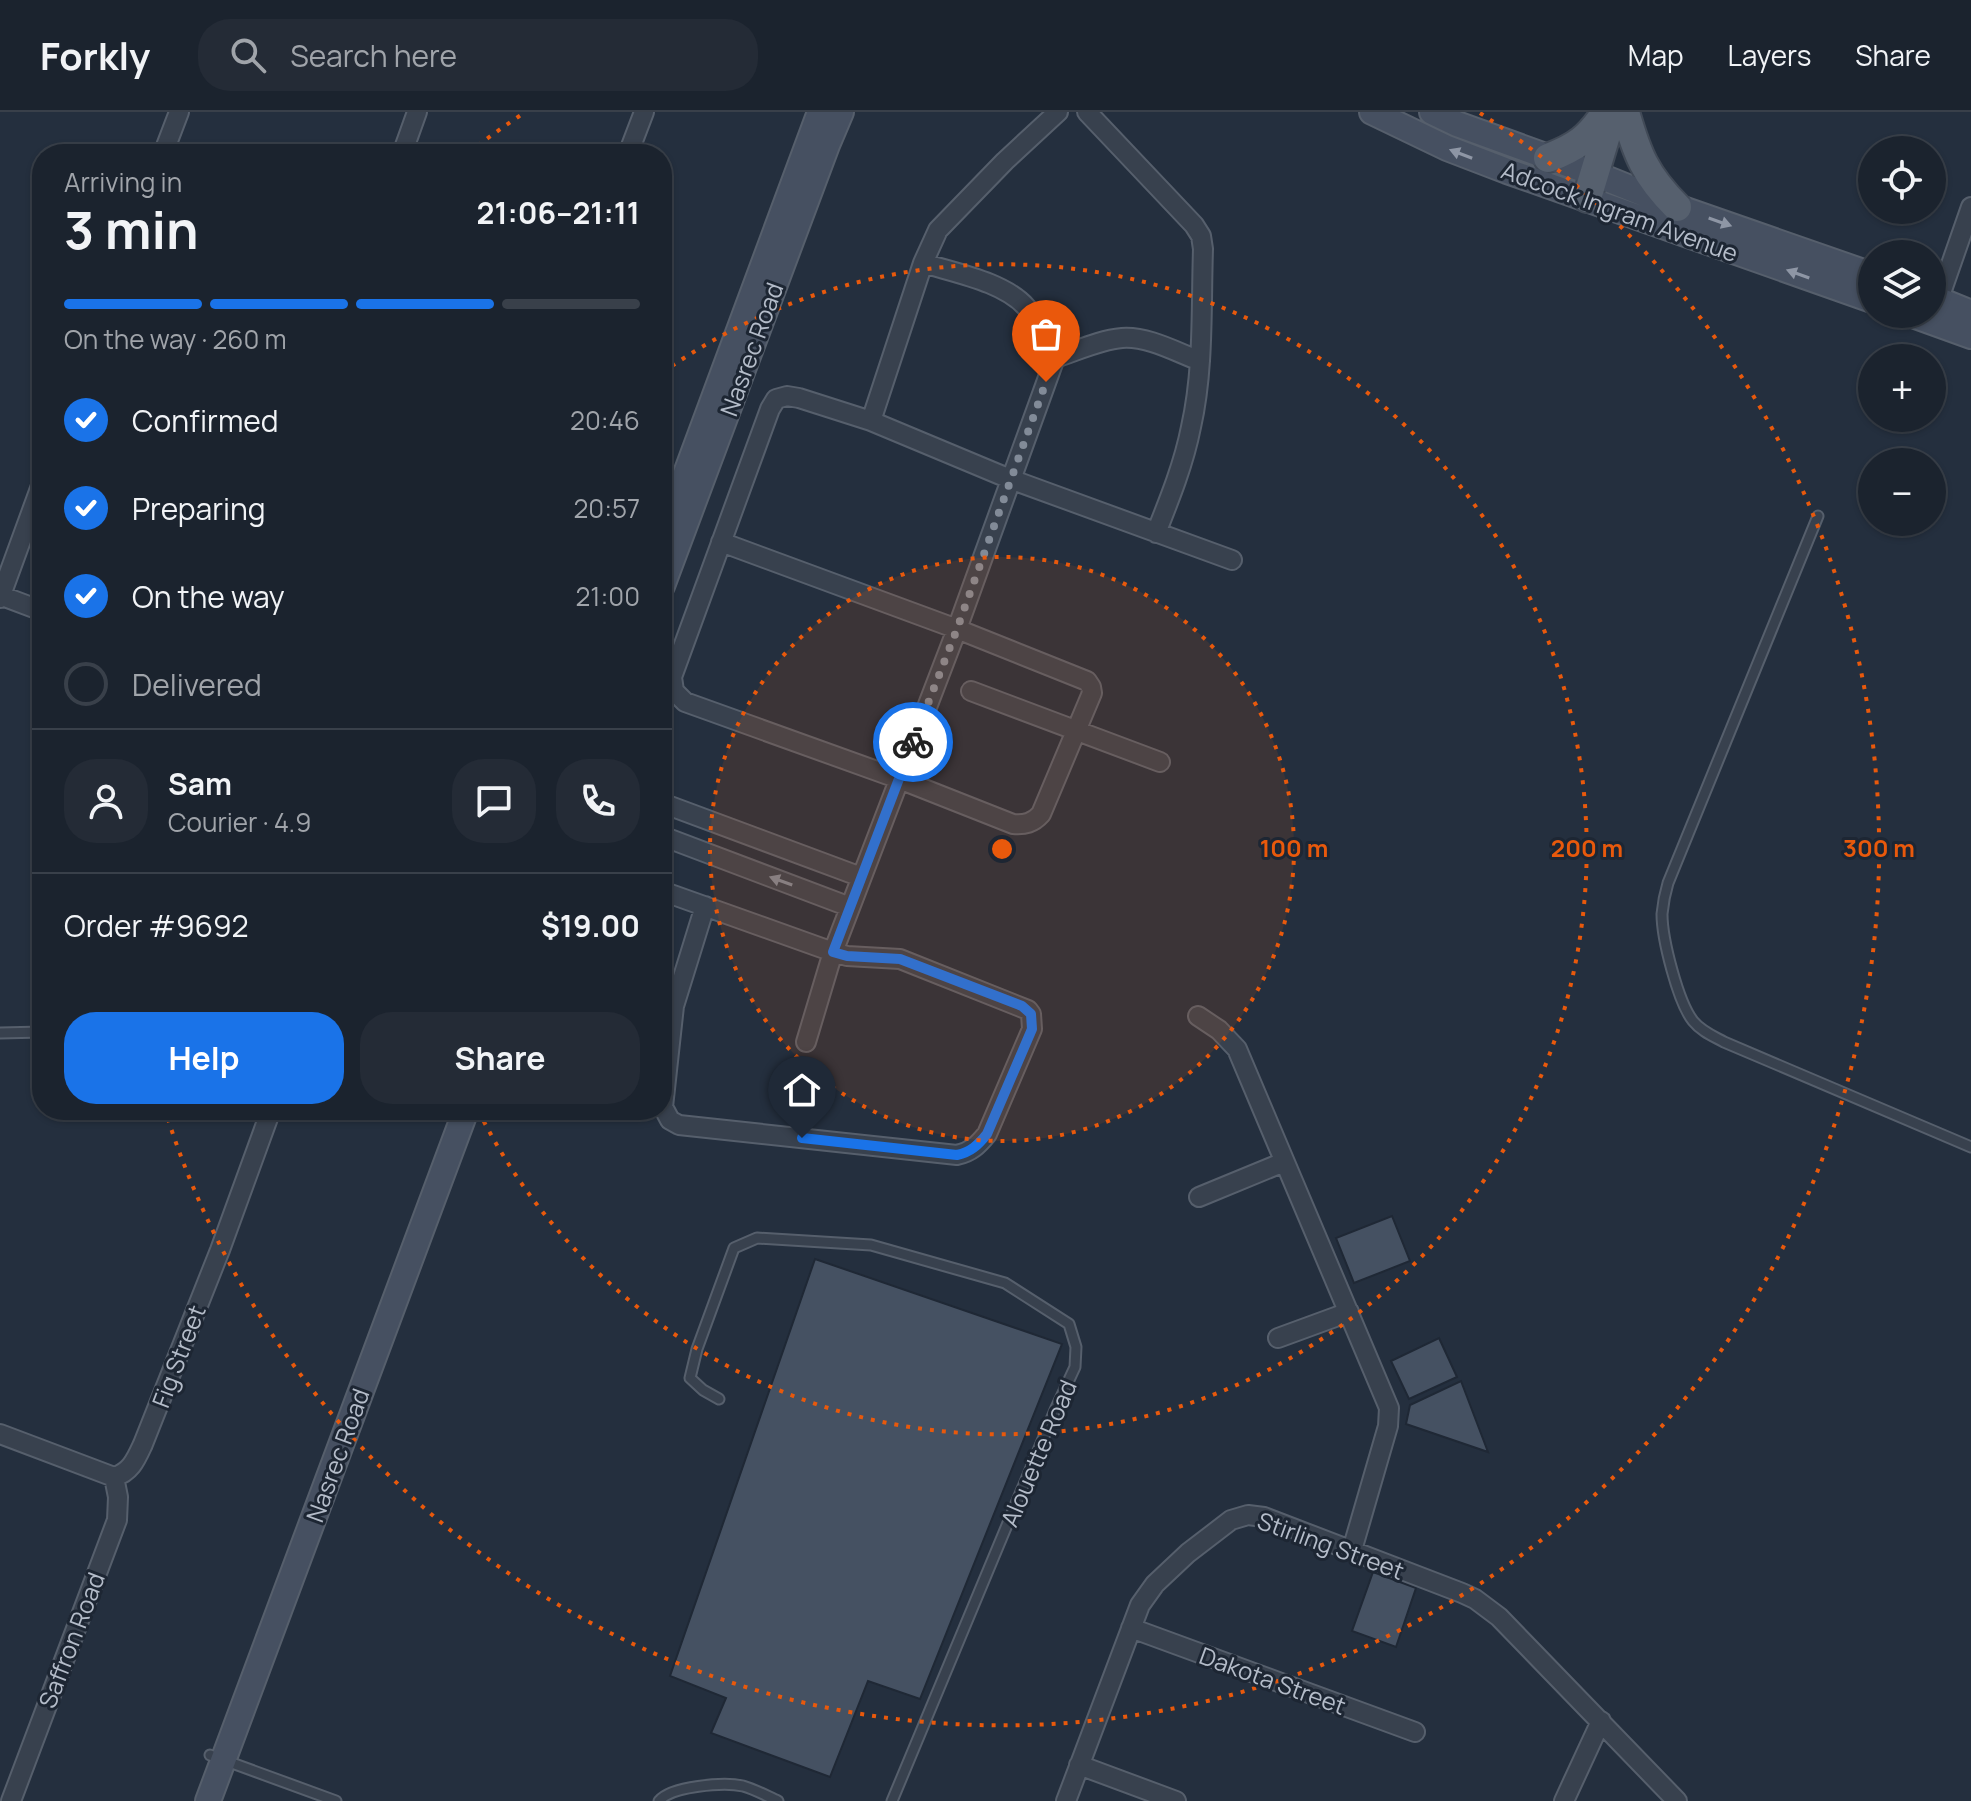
<!DOCTYPE html>
<meta charset="utf-8">
<style>
body{margin:0;font-family:Manrope,sans-serif;background:#242b36;color:#f1f3f6;height:100vh;display:flex;flex-direction:column;font-size:30px;white-space:nowrap}
*{box-sizing:border-box;margin:0}
p{font-size:26px;color:#a0a4aa}
.icon{flex:none;width:44px;height:44px;fill:none;stroke:currentColor;stroke-width:2;stroke-linecap:round;stroke-linejoin:round}
.map{position:relative;flex:1;overflow:hidden}
.sheet{position:absolute;left:32px;top:32px;width:640px;height:976px;display:flex;flex-direction:column;background:#1b232e;border-radius:32px;box-shadow:0 2px 6px #0004,0 0 0 2px #39404a}
.sheet>*{flex:none}
.tools{position:absolute;left:1858px;top:24px;display:grid;gap:16px}
.tools a{display:grid;place-items:center;width:88px;height:88px;border-radius:50%;background:#1b232e;box-shadow:0 2px 6px #0004,0 0 0 2px #39404a;font-size:40px}
.pin{position:absolute;display:grid;place-items:center;width:68px;height:68px;color:#fff;margin:-82px -34px;border-radius:50% 50% 50% 0;rotate:-45deg;box-shadow:0 0 8px #0007}
.pin .icon{rotate:45deg}
.courier{position:absolute;display:grid;place-items:center;width:80px;height:80px;margin:-40px;border:6px solid #1a73e8;border-radius:50%;background:#fff;color:#222;box-shadow:0 2px 10px #0007}
.headline em{font-style:normal;font-weight:700}
.headline div{display:flex;flex-direction:column-reverse}
.headline{display:flex;align-items:center;justify-content:space-between;height:136px;padding:0 32px}
h1{font-size:52px;font-weight:700;line-height:60px}
.bar{display:grid;grid-template-columns:repeat(4,1fr);gap:12px 8px;align-content:center;height:96px;padding:0 32px}
.bar i{height:10px;border-radius:6px;background:#39404a}
.bar .current{background:#1a73e8}
.bar p{grid-column:span 4}
.line{display:flex;align-items:center;gap:20px;padding:0 32px;border-top:2px solid #39404a}
.line div{flex:1}
.round{display:grid;place-items:center;flex:none;width:84px;height:84px;border-radius:32px;background:#242b36}
ol{padding:0 32px;list-style:none}
li{display:flex;align-items:center;gap:24px;height:88px}
li p{margin-inline-start:auto}
li .icon{padding:8px;border-radius:50%;background:#1a73e8;color:#fff;stroke-width:4}
li:last-child{color:#a0a4aa}
li i{width:44px;height:44px;border:4px solid #39404a;border-radius:50%}
.primary-button{display:flex;gap:16px;margin-top:auto;padding:16px 32px}
.primary-button a{flex:1;height:92px;border-radius:32px;background:#1a73e8;color:#fff;font-size:32px;font-weight:700;line-height:92px;text-align:center}
.primary-button a+a{background:#242b36;color:#f1f3f6}
header{display:flex;align-items:center;gap:48px;box-sizing:border-box;height:112px;padding:0 40px;background:#1b232e;border-bottom:2px solid #39404a}
header strong{font-size:38px}
nav{display:flex;gap:44px;margin-inline-start:auto;font-size:28px}
.search{width:560px;height:72px;background:#242b36;display:flex;align-items:center;gap:20px;box-sizing:border-box;padding:0 28px;border-radius:32px;color:#a0a4aa;font-size:30px}
.map>svg:first-child{display:block}
</style>
<header>
<strong>Forkly</strong>
<div class="search"><svg class="icon" aria-label="search" viewBox="0 0 24 24"><circle cx="10" cy="10" r="6"/><path d="M15 15l6 6"/></svg>Search here</div>
<nav><a>Map</a><a>Layers</a><a>Share</a></nav>
</header>
<div class="map">
<svg width="1971" height="1689" viewBox="0 0 1971 1689">
<rect width="100%" height="100%" fill="#242f3e"/>
<path fill="#455162" stroke="#1f2835" stroke-width="2" d="M 1392,1104 L 1410,1149 L 1354,1171 L 1336,1126 Z
M 815,1147 L 1062,1232 L 920,1587 L 868,1569 L 830,1665 L 711,1621 L 726,1586 L 670,1564 Z
M 1439,1226 L 1457,1265 L 1409,1287 L 1391,1249 Z
M 1461,1269 L 1488,1340 L 1406,1312 L 1410,1293 Z
M 1373,1460 L 1416,1476 L 1396,1535 L 1352,1519 Z"/>
<g fill="none" stroke-linecap="round" stroke-linejoin="round">
<g stroke="#565f6c" stroke-width="13">
<path id="lane" d="M 1818,404 L 1668,771 C 1665,781 1663,791 1662,802 C 1662,827 1678,890 1693,909 C 1701,919 1713,924 1724,930 L 1971,1035
M 0,921 L 42,920
M 719,1287 L 703,1278 L 690,1266 L 697,1237 L 734,1136 L 757,1126 L 871,1133 L 1005,1171 L 1069,1212 L 1076,1235 L 1075,1255 L 1055,1298 L 892,1689
M 210,1643 L 336,1689
M 659,1689 C 671,1674 724,1670 743,1674 C 754,1677 767,1684 778,1689"/>
</g>
<g stroke="#565f6c" stroke-width="22">
<path id="street" d="M 1087,0 L 1194,113 L 1201,124 L 1203,137 C 1201,195 1204,258 1191,315 C 1184,351 1170,386 1156,421
M 163,42 L 179,0
M 402,42 L 417,0
M 628,42 L 644,0
M 923,151 C 955,161 1005,170 1027,196 C 1038,210 1046,230 1055,246
M 1935,198 L 1971,95
M 1055,246 C 1077,239 1099,228 1122,226 C 1148,224 1176,240 1200,249
M 871,309 L 923,151 L 938,118 L 1005,49 L 1058,0
M 721,430 L 957,517 L 1087,569 L 1091,575 L 1092,581 L 1041,702 C 1033,711 1025,713 1013,712 L 899,667 L 685,590 L 674,579 L 672,565 L 770,297 L 776,287 L 787,284 L 799,286 L 871,309 L 1010,367 L 1232,448
M 2,484 L 42,499
M 0,486 L 42,371
M 971,579 L 1160,650
M 662,691 L 861,765
M 662,724 L 850,795
M 662,779 L 833,840 L 847,844 L 900,847 L 1028,898 L 1031,902 L 1032,917 L 987,1022 C 978,1033 971,1040 957,1043 L 679,1013 L 670,1008 L 663,995 L 674,894 L 705,794
M 1198,904 L 1219,918 L 1237,937 L 1389,1296 L 1388,1314 L 1352,1438
M 806,930 L 833,840 L 957,517 L 1055,246
M 1199,1085 L 1284,1050
M 1278,1226 L 1349,1200
M 0,1322 L 114,1365 C 131,1360 136,1347 143,1332 L 220,1138 L 271,998
M 1131,1516 L 1415,1620
M 1079,1653 L 1176,1689
M 11,1689 L 117,1408 L 118,1385 L 114,1365
M 1066,1689 L 1140,1493 L 1155,1472 L 1188,1441 L 1231,1408 L 1248,1403 L 1264,1405 L 1462,1481 L 1475,1487 L 1499,1505 L 1677,1689
M 1564,1689 L 1601,1609"/>
</g>
<g stroke="#565f6c" stroke-width="28">
<path id="secondary" d="M 1372,0 L 1447,36 L 1507,59 L 1872,188
M 1432,0 L 1457,12 L 1595,62 L 1677,95 L 1872,163
M 1932,185 L 1971,201
M 1910,202 L 1971,224
M 662,426 L 820,0
M 662,474 L 827,33 L 841,0
M 208,1689 L 466,998"/>
</g>
<g stroke="#414a57" stroke-width="32">
<path id="primary" d="M 1625,0 C 1637,42 1645,63 1677,95
M 1548,46 C 1577,35 1589,26 1606,0
M 1587,86 L 1613,0"/>
</g>
<use href="#lane" stroke="#38414e" stroke-width="9"/>
<use href="#street" stroke="#38414e" stroke-width="18"/>
<use href="#secondary" stroke="#465061" stroke-width="24"/>
<use href="#primary" stroke="#56606e" stroke-width="28"/>
</g>
<defs><path id="oneway-solid" d="M-6-.8H1V-3.2L6.5 0L1 3.2V.8H-6Z" transform="scale(2)"/></defs>
<g fill="#8e96a5">
<use href="#oneway-solid" transform="translate(1461 42) rotate(-159)"/>
<use href="#oneway-solid" transform="translate(1720 110) rotate(19)"/>
<use href="#oneway-solid" transform="translate(1798 162) rotate(-160)"/>
</g>
<use fill="#7c8592" href="#oneway-solid" transform="translate(781 769) rotate(-160)"/>
<g fill="none" stroke-linecap="round" stroke-linejoin="round">
<path stroke="#828b98" stroke-width="8" stroke-dasharray="0 14.4" d="M 913,630 L 957,517 L 1046,270"/>
<path stroke="#1a73e8" stroke-width="10" d="M 802,1026 L 957,1043 C 971,1040 978,1033 987,1022 L 1032,917 L 1031,902 L 1022,894 L 900,847 L 847,844 L 833,840 L 913,630"/>
</g>
<circle cx="1002" cy="737" r="292" fill="#e8590c" fill-opacity=".12"/>
<g fill="none" stroke="#e8590c" stroke-width="4" stroke-dasharray="4 8">
<circle cx="1002" cy="737" r="292"/>
<path d="M662 261A585 585 0 1 1 478 998"/>
<path d="M468 41A877 877 0 0 1 524 1M1480 1A877 877 0 1 1 166 1001"/>
</g>
<g text-anchor="middle" dominant-baseline="central" stroke-width="6" stroke-linejoin="round" paint-order="stroke">
<g font-size="24" fill="#b4bcc9" stroke="#1d2633">
<text transform="translate(1620 99) rotate(20)">Adcock Ingram Avenue</text>
<text transform="translate(751 237) rotate(-70)">Nasrec Road</text>
<text transform="translate(178 1244) rotate(-69)">Fig Street</text>
<text transform="translate(1038 1341) rotate(-67)">Alouette Road</text>
<text transform="translate(337 1343) rotate(-70)">Nasrec Road</text>
<text transform="translate(1331 1433) rotate(20)">Stirling Street</text>
<text transform="translate(71 1528) rotate(-69)">Saffron Road</text>
<text transform="translate(1273 1568) rotate(20)">Dakota Street</text>
</g>
</g>
<circle cx="1002" cy="737" r="12" fill="#e8590c" stroke="#1d2633" stroke-width="4"/>
<g font-size="24" text-anchor="middle" font-weight="bold" fill="#e8590c" stroke="#1d2633" stroke-width="6" stroke-linejoin="round" paint-order="stroke">
<text x="1294" y="745">100 m</text>
<text x="1587" y="745">200 m</text>
<text x="1879" y="745">300 m</text>
</g>
</svg>
<div class="tools">
<a><svg class="icon" aria-label="locate" viewBox="0 0 24 24"><circle cx="12" cy="12" r="6"/><path d="M12 2v4M12 18v4M2 12h4M18 12h4"/></svg></a>
<a><svg class="icon" aria-label="layers" viewBox="0 0 24 24"><path d="M12 4l9 5-9 5-9-5zM3 14l9 5 9-5"/></svg></a>
<a>+</a>
<a>−</a>
</div>
<div class="pin" style="left:1046px;top:270px;background:#ea580c"><svg class="icon" aria-label="bag" viewBox="0 0 24 24"><path d="M5 8h14l-1 12H6zM9 8a3 3 0 0 1 6 0"/></svg></div>
<div class="pin" style="left:802px;top:1026px;background:#1f2937"><svg class="icon" aria-label="home" viewBox="0 0 24 24"><path d="M3 11l9-7 9 7M6 9v11h12V9"/></svg></div>
<div class="courier" style="left:913px;top:630px"><svg class="icon" aria-label="bike" viewBox="0 0 24 24"><circle cx="6" cy="16" r="4"/><circle cx="18" cy="16" r="4"/><path d="M6 16l4-8h5l3 8M10 8l3 8H6M13 5h3"/></svg></div>
<section class="sheet">
<div class="headline"><div><h1>3 min</h1><p>Arriving in</p></div><em>21:06–21:11</em></div>
<div class="bar"><i class="current"></i><i class="current"></i><i class="current"></i><i></i><p>On the way · 260 m</p></div>
<ol>
<li><svg class="icon" aria-label="check" viewBox="0 0 24 24"><path d="M5 12l5 5 9-10"/></svg>Confirmed<p>20:46</p></li>
<li><svg class="icon" aria-label="check" viewBox="0 0 24 24"><path d="M5 12l5 5 9-10"/></svg>Preparing<p>20:57</p></li>
<li><svg class="icon" aria-label="check" viewBox="0 0 24 24"><path d="M5 12l5 5 9-10"/></svg>On the way<p>21:00</p></li>
<li><i></i>Delivered</li>
</ol>
<div class="line" style="height:144px"><a class="round"><svg class="icon" aria-label="person" viewBox="0 0 24 24"><circle cx="12" cy="8" r="4"/><path d="M4 21q1-7 8-7t8 7"/></svg></a><div><b>Sam</b><p>Courier · 4.9</p></div><a class="round"><svg class="icon" aria-label="chat" viewBox="0 0 24 24"><path d="M4 5h16v11H9l-5 4z"/></svg></a><a class="round"><svg class="icon" aria-label="phone" viewBox="0 0 24 24"><path d="M5 4h4l2 5-3 2q2 4 5 5l2-3 5 2v4C11 20 4 13 5 4z"/></svg></a></div>
<div class="line" style="height:104px"><div>Order #9692</div><b>$19.00</b></div>
<div class="primary-button"><a>Help</a><a>Share</a></div>
</section>
</div>
